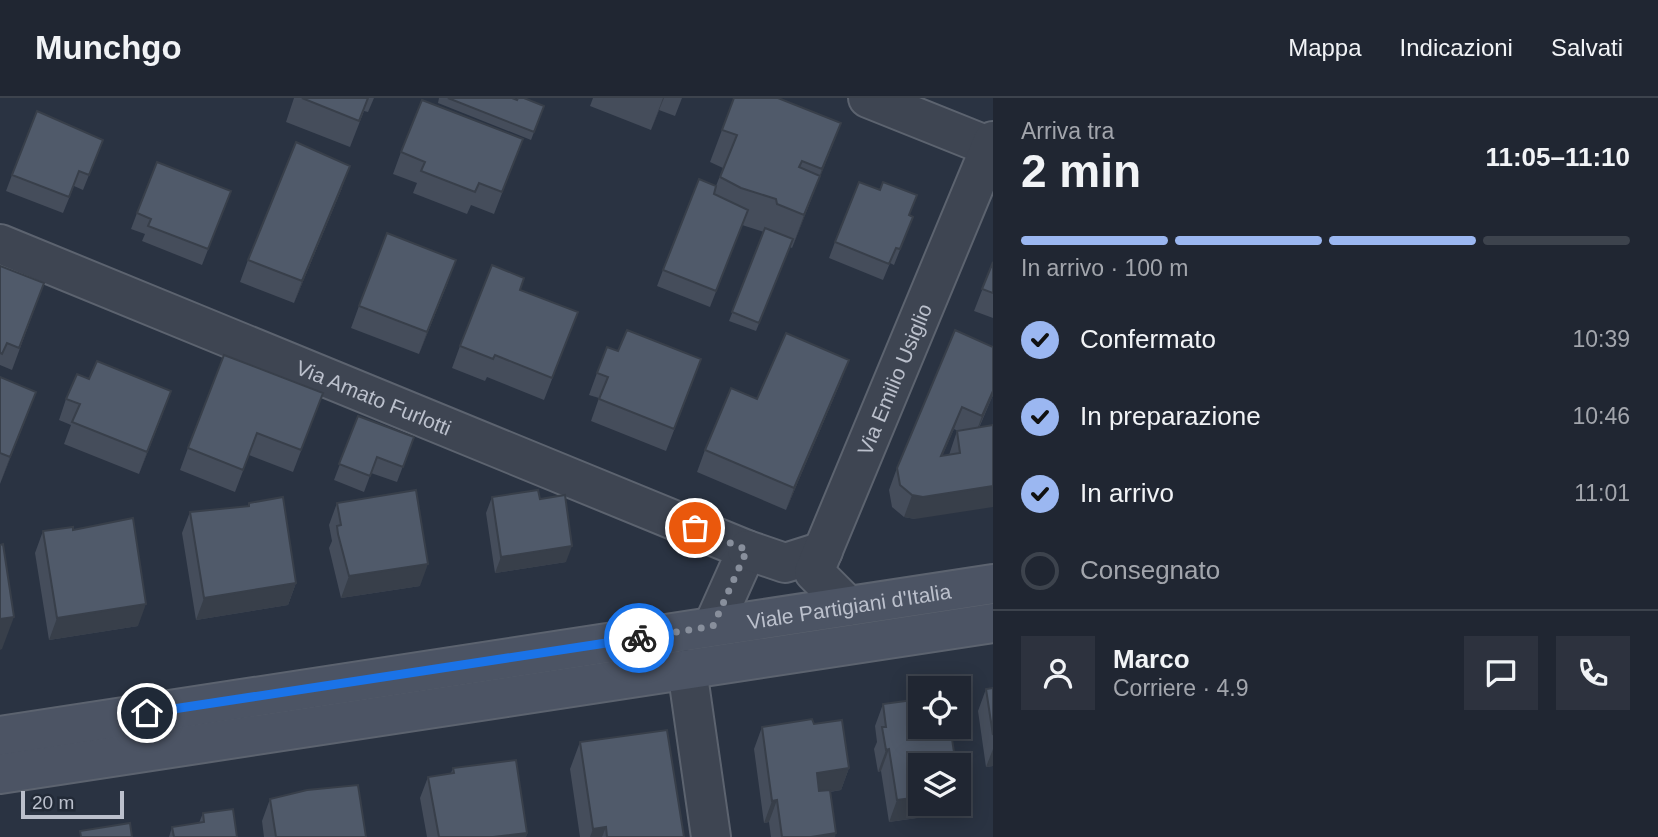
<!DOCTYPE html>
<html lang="it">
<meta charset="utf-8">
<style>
body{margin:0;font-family:Helvetica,sans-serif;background:#2d323e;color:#f1f3f6;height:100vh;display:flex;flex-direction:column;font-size:26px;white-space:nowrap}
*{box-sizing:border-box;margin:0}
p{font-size:23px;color:#a2a5ac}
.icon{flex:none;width:38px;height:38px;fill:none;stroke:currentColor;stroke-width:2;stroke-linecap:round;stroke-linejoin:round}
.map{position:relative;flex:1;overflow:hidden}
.details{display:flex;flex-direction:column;background:#202632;width:665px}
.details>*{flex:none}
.tools{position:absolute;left:908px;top:578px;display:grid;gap:14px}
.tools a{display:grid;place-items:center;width:63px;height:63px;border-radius:0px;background:#202632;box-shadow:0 4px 18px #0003,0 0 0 2px #3d434d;font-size:35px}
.scale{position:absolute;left:21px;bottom:18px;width:103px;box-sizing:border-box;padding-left:7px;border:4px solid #bbc0cc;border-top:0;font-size:19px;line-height:24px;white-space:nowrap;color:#bbc0cc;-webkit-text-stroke:5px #222a37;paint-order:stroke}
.pin{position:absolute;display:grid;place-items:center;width:60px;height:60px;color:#fff;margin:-30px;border:4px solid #fff;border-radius:50%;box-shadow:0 2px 7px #0007}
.courier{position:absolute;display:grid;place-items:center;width:70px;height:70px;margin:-35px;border:5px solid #1a73e8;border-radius:50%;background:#fff;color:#222;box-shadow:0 2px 9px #0007}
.headline em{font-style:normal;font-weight:700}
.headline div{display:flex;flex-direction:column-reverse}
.headline{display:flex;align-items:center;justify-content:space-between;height:119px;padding:0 28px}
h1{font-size:46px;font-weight:700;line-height:52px}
.bar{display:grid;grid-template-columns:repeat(4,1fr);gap:10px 7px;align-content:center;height:84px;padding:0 28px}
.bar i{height:9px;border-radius:5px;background:#3d434d}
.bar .selected{background:#9bb7f1}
.bar p{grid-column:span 4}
.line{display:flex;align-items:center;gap:18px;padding:0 28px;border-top:2px solid #3d434d}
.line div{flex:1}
.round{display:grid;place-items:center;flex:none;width:74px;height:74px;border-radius:0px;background:#2d323e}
ol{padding:0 28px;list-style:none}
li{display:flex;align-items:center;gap:21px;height:77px}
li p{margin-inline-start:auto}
li .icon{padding:7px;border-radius:50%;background:#9bb7f1;color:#111;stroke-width:4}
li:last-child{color:#a2a5ac}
li i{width:38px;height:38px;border:4px solid #3d434d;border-radius:50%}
header{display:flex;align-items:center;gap:42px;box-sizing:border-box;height:98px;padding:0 35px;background:#202632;border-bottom:2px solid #3d434d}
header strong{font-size:33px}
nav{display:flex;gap:38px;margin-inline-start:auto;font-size:24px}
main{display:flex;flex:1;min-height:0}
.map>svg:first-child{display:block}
</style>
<header>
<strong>Munchgo</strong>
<nav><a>Mappa</a><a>Indicazioni</a><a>Salvati</a></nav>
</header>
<main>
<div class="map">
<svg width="993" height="739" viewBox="0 0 993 739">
<rect width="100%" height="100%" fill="#2a3342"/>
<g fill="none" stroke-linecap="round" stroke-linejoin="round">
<g stroke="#5c636f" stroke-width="42">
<g id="street">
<path d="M 868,0 L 993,50"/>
<path id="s1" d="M 0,146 L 747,452 L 713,528"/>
<path d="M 747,452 L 785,465 L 823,453"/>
<path id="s2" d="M 848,508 L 814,474 L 993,43"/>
<path d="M 687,571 L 711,739"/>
</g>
</g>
<g stroke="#5c636f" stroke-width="42">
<g id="secondary">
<path id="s3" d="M 0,638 L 993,486"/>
<path d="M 0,676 L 993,525"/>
</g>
</g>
<use href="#street" stroke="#3e4552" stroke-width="38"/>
<use href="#secondary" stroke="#4c5464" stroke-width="38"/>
</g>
<path fill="#454d5b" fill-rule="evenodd" d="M 294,0 L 374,0 L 368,14 L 364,13 L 350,49 L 286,24 Z
M 439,0 L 512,0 L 544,8 L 531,42 L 438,5 Z
M 593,0 L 682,0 L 675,18 L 659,12 L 651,32 L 590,8 Z
M 841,25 L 792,150 L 790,149 L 756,233 L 729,223 L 764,134 L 742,127 L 710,209 L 657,188 L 663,172 L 716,88 L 723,70 L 710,64 L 722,32 Z
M 523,41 L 494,116 L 471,107 L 467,116 L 413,95 L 417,85 L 393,76 L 401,54 Z
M 103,42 L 83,92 L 74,88 L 63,115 L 6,93 L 12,77 Z
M 342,90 L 294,205 L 240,184 L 248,162 Z
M 231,93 L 202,167 L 142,143 L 145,136 L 131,131 L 137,115 Z
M 909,117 L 913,119 L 894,167 L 890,165 L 883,182 L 829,160 L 835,144 Z
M 993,164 L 993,220 L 974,213 Z
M 0,168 L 44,185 L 12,272 L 0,267 Z
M 448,184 L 419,256 L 351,230 L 359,208 Z
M 520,192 L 578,214 L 544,302 L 487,279 L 485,283 L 452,270 L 460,248 Z
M 955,232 L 993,297 L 979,330 L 915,421 L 904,419 L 892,409 L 889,392 L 897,370 ZM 954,331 L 958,333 L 957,333 L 949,357 L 942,358 Z
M 597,275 L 693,283 L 666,353 L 591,323 L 599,300 L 589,297 Z
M 0,279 L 36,294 L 0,386 Z
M 841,283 L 786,412 L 697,374 L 705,352 L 757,301 Z
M 323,295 L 293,374 L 249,357 L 235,394 L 180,372 L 188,350 Z
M 66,301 L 163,315 L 139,376 L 64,346 L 71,327 L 59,322 Z
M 358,318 L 414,339 L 397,384 L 371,375 L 364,394 L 334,382 Z
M 492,399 L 540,401 L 566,464 L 495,475 L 486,415 Z
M 249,405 L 296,485 L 288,507 L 196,522 L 182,435 L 190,414 L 248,409 Z
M 337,405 L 420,488 L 341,500 L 329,450 L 332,443 L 329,427 Z
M 73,432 L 138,528 L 49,542 L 35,455 L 43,433 Z
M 993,590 L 993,668 L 986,669 L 978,613 L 986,591 Z
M 883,606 L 914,612 L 952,715 L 889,724 L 881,673 L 878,674 L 874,651 L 877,644 L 875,628 Z
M 814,626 L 849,670 L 841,692 L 830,694 L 835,739 L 771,739 L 769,724 L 764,725 L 754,651 L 762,629 Z
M 580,644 L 684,739 L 580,739 L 570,671 Z
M 453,670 L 527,735 L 526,739 L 427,739 L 420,700 L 428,679 L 451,675 Z
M 270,701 L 366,739 L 264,739 L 262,723 Z
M 203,715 L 237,739 L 169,739 L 172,729 L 199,725 Z"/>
<path fill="#383f4a" d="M 663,0 L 664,0 L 651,32 Z
M 841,25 L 829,57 L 810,104 L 822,71 Z
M 350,68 L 342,90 L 294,205 L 302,183 Z
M 820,78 L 808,110 L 792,150 L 804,117 Z
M 456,162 L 448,184 L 419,256 L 427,234 Z
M 849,262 L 841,283 L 786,412 L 794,390 Z
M 171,293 L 163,315 L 139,376 L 147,354 Z
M 993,293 L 993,297 L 974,340 L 982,318 Z
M 36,294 L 24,326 L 0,386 L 10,359 Z
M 962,309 L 954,331 L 933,380 L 941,358 Z
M 993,388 L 993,409 L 915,421 L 904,419 L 912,397 Z
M 572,448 L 566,464 L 495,475 L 501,459 Z
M 428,466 L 420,488 L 341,500 L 349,478 Z
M 296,485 L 288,507 L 196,522 L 204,500 Z
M 146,506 L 138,528 L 49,542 L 57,520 Z
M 14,519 L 2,551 L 0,552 L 0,521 Z
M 889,651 L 881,673 L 878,674 L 886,652 Z
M 993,651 L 993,668 L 986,669 Z
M 849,670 L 841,692 L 809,697 L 817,675 Z
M 920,699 L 920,705 L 956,705 L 952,715 L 889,724 L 897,702 Z
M 777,702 L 769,724 L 764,725 L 772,703 Z
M 606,729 L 602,739 L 590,739 L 593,731 Z
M 527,735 L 526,739 L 493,739 Z
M 836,735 L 835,739 L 811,739 Z"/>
<path fill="#505a6a" stroke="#383f4a" stroke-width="2" d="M 302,0 L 368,0 L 359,23 Z
M 448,0 L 512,0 L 517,2 L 518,0 L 524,0 L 544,8 L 534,34 Z
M 734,0 L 778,0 L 841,25 L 822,71 L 802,63 L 799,69 L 820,78 L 804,117 L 777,106 L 776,101 L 741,90 L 720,79 L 737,37 L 722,32 Z
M 422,2 L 523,41 L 502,94 L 479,85 L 475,94 L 421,73 L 425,64 L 401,54 Z
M 37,13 L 103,42 L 89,77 L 79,73 L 69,99 L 12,77 Z
M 296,44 L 350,68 L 302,183 L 248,162 Z
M 157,64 L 231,93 L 208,151 L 148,128 L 151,121 L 137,115 Z
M 699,81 L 716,88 L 714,96 L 748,112 L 716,193 L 663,172 Z
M 859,84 L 880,92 L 883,84 L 917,97 L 909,117 L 913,119 L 900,151 L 896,150 L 889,166 L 835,144 Z
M 765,130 L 793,141 L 759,225 L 732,214 Z
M 387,135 L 456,162 L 427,234 L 359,208 Z
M 993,164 L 993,195 L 982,191 Z
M 492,167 L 524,180 L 520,192 L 578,214 L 552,280 L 495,257 L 493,261 L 460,248 Z
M 0,168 L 44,185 L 19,250 L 7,245 L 2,256 L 0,255 Z
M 627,232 L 701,261 L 674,331 L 599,301 L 608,279 L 597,275 L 607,249 L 618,253 Z
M 955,232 L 993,249 L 993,293 L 982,318 L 962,309 L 941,358 L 960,355 L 957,333 L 993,327 L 993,388 L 923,399 L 912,397 L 900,387 L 897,370 Z
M 786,235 L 849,262 L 794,390 L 705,352 L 731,290 L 757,301 Z
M 224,257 L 323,295 L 301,352 L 257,335 L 243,372 L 188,350 Z
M 97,263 L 171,293 L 147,354 L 72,324 L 80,306 L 66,301 L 77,276 L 89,281 Z
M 0,279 L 36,294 L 10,359 L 0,355 Z
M 358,318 L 414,339 L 403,369 L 377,359 L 370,378 L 339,366 Z
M 416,392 L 428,466 L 349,478 L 338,436 L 337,428 L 341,427 L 337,405 Z
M 538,392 L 540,401 L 565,397 L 572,448 L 501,459 L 492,399 Z
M 283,399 L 296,485 L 204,500 L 190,414 L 249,408 L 249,405 Z
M 133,420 L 146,506 L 57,520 L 43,433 L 73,429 L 73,432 Z
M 3,446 L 14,519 L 0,521 L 0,447 Z
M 993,590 L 993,637 L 986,591 Z
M 913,602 L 914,612 L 920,611 L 920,628 L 950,628 L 956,667 L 920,667 L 920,699 L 897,702 L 889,651 L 886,652 L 882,629 L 886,629 L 883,606 Z
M 812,621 L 814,626 L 842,622 L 849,670 L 817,675 L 819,693 L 830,692 L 836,735 L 811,739 L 782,739 L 777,702 L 772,703 L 762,629 Z
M 667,632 L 684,739 L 607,739 L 606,729 L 593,731 L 580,644 Z
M 516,662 L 527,735 L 493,739 L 439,739 L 428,679 L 454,675 L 453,670 Z
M 358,687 L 366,739 L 276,739 L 270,701 L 307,692 Z
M 233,711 L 237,739 L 174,739 L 172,729 L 204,724 L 203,715 Z
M 130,725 L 132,739 L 81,739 L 80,733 Z"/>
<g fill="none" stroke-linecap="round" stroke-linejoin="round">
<path stroke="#888f9c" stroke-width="7" stroke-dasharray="0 12.6" d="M 639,540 L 713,528 L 747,452 L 695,430"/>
<path stroke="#1a73e8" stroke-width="9" d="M 147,615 L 639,540"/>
</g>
<g text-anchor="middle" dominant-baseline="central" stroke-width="5" stroke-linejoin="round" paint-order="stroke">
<g font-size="21" fill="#bbc0cc" stroke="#222a37">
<text stroke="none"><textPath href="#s2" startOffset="257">Via Emilio Usiglio</textPath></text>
<text stroke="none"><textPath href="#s1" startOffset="404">Via Amato Furlotti</textPath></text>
<text stroke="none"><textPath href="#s3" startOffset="859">Viale Partigiani d'Italia</textPath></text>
</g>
</g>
</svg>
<div class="tools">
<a><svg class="icon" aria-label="locate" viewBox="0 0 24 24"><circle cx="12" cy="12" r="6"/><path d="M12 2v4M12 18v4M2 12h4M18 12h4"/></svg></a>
<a><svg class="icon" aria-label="layers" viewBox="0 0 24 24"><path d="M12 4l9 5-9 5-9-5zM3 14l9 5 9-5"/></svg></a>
</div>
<div class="scale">20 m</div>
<div class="pin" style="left:695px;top:430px;background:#ea580c"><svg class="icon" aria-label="bag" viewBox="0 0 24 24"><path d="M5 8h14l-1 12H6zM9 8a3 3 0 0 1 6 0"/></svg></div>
<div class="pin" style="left:147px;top:615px;background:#1f2937"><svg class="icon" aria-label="home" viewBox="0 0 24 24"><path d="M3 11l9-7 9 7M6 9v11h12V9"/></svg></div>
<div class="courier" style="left:639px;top:540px"><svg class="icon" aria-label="bike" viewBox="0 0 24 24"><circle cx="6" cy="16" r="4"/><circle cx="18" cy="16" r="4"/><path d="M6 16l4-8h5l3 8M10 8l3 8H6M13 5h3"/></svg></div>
</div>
<section class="details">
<div class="headline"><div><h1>2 min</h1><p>Arriva tra</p></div><em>11:05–11:10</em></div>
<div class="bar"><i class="selected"></i><i class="selected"></i><i class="selected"></i><i></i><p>In arrivo · 100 m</p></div>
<ol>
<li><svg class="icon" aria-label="check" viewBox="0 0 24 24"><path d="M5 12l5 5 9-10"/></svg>Confermato<p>10:39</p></li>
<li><svg class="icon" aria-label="check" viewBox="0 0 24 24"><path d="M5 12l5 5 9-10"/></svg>In preparazione<p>10:46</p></li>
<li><svg class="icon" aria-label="check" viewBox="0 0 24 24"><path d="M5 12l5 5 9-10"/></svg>In arrivo<p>11:01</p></li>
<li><i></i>Consegnato</li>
</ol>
<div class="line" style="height:126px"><a class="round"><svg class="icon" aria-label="person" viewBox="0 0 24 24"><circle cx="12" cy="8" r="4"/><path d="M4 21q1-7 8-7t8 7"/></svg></a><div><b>Marco</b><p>Corriere · 4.9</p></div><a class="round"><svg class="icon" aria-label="chat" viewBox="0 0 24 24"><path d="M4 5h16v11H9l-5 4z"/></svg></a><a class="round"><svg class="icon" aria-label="phone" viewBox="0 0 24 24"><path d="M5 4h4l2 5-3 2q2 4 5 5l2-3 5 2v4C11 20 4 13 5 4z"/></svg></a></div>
</section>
</main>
